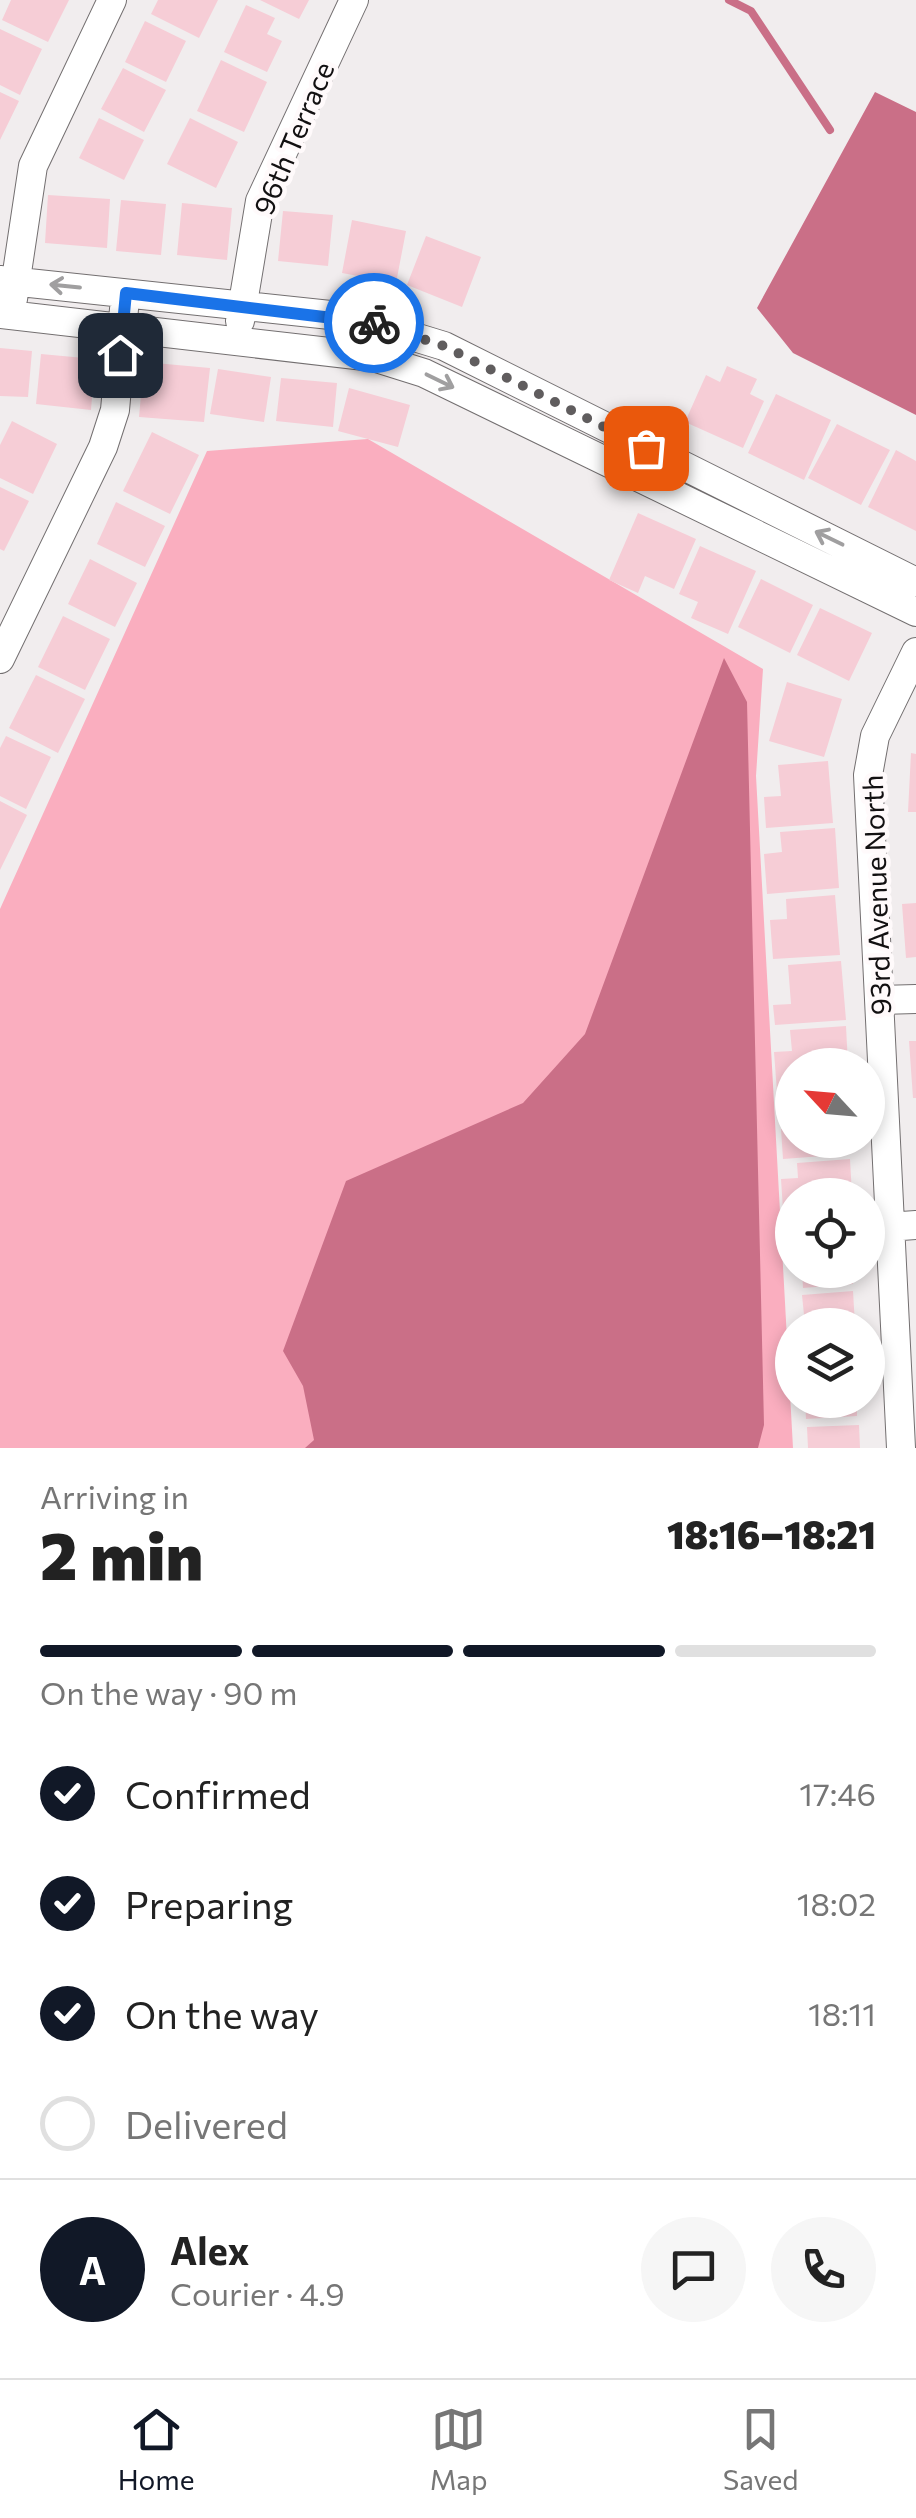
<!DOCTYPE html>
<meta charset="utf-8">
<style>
body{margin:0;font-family:Commissioner,sans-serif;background:#f6f6f6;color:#222;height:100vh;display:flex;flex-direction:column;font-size:38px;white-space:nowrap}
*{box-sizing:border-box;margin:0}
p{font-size:32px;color:#767676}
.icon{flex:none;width:55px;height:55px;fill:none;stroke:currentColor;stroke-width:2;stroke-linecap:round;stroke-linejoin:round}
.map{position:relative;height:1448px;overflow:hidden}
.details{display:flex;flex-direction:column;background:#fff;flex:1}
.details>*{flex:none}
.needle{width:65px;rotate:296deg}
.fabs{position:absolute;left:775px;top:1048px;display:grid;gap:20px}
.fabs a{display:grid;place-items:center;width:110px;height:110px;border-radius:50%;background:#fff;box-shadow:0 5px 15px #0003;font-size:50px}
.pin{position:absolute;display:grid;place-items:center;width:85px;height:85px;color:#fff;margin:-42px;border-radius:20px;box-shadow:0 5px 15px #0006}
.courier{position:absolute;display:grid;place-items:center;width:100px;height:100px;margin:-50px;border:8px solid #1a73e8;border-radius:50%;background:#fff;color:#222;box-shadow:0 2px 12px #0007}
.overview em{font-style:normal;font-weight:800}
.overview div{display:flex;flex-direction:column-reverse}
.overview{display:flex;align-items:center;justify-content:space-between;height:170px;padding:0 40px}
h1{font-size:65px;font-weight:800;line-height:75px}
.bar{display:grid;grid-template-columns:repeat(4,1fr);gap:15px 10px;align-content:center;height:120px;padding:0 40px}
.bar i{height:12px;border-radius:8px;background:#e0e0e0}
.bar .current{background:#111827}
.bar p{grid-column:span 4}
.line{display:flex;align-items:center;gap:25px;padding:0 40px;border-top:2px solid #e0e0e0}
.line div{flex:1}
.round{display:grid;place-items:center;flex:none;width:105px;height:105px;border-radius:52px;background:#f6f6f6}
ol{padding:0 40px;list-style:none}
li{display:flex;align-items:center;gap:30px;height:110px}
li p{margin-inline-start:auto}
li .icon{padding:10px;border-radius:50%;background:#111827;color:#fff;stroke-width:4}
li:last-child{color:#767676}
li i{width:55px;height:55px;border:5px solid #e0e0e0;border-radius:50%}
.menu{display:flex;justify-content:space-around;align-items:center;height:140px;border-top:2px solid #e0e0e0;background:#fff;font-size:28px;color:#767676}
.menu a{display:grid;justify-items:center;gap:5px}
.menu .current{color:#111827}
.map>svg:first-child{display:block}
</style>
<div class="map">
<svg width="916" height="1448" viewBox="0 0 916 1448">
<rect width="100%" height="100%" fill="#f1edee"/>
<path fill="#faaebf" d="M 368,439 L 763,669 L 756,776 L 793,1448 L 0,1448 L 0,909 L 207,451 Z"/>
<path fill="#ca6f87" d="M 875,92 L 916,112 L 916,415 L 793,353 L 757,308 Z
M 724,658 L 747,702 L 764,1425 L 758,1448 L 305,1448 L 314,1440 L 303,1386 L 283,1351 L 346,1181 L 523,1103 L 585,1034 Z"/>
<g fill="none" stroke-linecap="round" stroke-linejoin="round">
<path stroke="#ca6f87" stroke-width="8" d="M 729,0 L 751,11 L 830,130"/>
</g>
<path fill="#f6cdd6" d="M 11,0 L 69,0 L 48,42 L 2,20 Z
M 158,0 L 218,0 L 199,38 L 151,14 Z
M 260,0 L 309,0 L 299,19 Z
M 246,5 L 275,18 L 267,34 L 282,41 L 267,72 L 224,52 Z
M 145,21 L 186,41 L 166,82 L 125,62 Z
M 0,29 L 42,49 L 20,95 L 0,85 Z
M 221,60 L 267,82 L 244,132 L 197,111 Z
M 123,68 L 166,90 L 144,132 L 101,109 Z
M 0,92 L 19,101 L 0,140 Z
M 99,118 L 144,140 L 124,180 L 79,158 Z
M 190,118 L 238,142 L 216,188 L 167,164 Z
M 48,195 L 110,199 L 107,248 L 45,243 Z
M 121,200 L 166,204 L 161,255 L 116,251 Z
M 182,203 L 232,208 L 227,260 L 177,255 Z
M 283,211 L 333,215 L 328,266 L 278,261 Z
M 352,220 L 406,231 L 396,283 L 342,273 Z
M 426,236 L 481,257 L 462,307 L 407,285 Z
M 0,348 L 32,351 L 28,397 L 0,396 Z
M 41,354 L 95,359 L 91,410 L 36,404 Z
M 144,362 L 210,368 L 204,422 L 139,417 Z
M 727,366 L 757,379 L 750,394 L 764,401 L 743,448 L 685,422 L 706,375 L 720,382 Z
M 218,369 L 271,377 L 264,422 L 210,414 Z
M 281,378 L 337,383 L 333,427 L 276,421 Z
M 349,388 L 410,405 L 398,447 L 338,431 Z
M 776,394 L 831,420 L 804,480 L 748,453 Z
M 12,421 L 57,444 L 33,494 L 0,478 L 0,445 Z
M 837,424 L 890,450 L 861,505 L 808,478 Z
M 152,432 L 199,455 L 170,514 L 123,491 Z
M 896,450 L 916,461 L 916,531 L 868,507 Z
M 0,487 L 29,501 L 4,551 L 0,549 Z
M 116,502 L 165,526 L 145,567 L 97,544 Z
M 638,513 L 696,539 L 674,589 L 645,576 L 638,593 L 609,580 Z
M 700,546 L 756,571 L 728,634 L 691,618 L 698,602 L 679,594 Z
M 90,559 L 137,583 L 115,627 L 68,604 Z
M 761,579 L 813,605 L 790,653 L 738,627 Z
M 820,608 L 872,633 L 849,681 L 797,655 Z
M 63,616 L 110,639 L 85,690 L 38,667 Z
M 36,675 L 85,699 L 58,753 L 9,728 Z
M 787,682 L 842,699 L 824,757 L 769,741 Z
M 6,736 L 51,757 L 26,809 L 0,796 L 0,748 Z
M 911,753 L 916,754 L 916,812 L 908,812 Z
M 828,761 L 833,823 L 766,828 L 764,797 L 781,796 L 778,765 Z
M 0,801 L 27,815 L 0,870 Z
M 835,828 L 839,888 L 767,894 L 764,854 L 782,852 L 780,832 Z
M 835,895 L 840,955 L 773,959 L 770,920 L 787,919 L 786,899 Z
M 916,903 L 916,957 L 906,958 L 902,904 Z
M 841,961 L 846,1020 L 775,1025 L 773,1005 L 791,1004 L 788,965 Z
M 846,1026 L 848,1065 L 792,1065 L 792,1091 L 777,1092 L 774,1052 L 792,1051 L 790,1030 Z
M 909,1041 L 916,1041 L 916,1098 L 913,1098 Z
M 792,1128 L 792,1140 L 849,1140 L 850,1154 L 783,1159 L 781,1129 Z
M 850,1159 L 852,1195 L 792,1195 L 792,1209 L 783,1210 L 781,1179 L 798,1178 L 797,1163 Z
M 792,1229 L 792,1249 L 784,1250 L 782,1230 Z
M 802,1270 L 852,1270 L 853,1284 L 803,1288 Z
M 853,1291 L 855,1325 L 805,1325 L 802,1295 Z
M 805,1400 L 857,1400 L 857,1416 L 806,1419 Z
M 859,1425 L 860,1448 L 808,1448 L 807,1427 Z"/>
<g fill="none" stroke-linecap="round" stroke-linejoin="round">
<g stroke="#736f70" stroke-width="30">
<path id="minor" d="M 0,280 L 349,317 L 444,346 L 916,582
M 13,299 L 33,166 L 112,0
M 0,314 L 373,357 L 424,373 L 916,612
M 240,321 L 260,201 L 354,0
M 0,659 L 103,447 L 115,410 L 124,309
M 880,1000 L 916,999
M 888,1227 L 916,1225
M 901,1448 L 868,775 L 875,736 L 916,652"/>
</g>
<use href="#minor" stroke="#fff" stroke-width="28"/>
</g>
<defs><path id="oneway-shaft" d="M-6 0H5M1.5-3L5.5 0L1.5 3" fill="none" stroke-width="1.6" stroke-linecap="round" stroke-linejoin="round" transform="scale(2.5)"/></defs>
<g stroke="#a09fa0">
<use href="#oneway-shaft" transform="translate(65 286) rotate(-174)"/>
<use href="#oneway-shaft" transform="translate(440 381) rotate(26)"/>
<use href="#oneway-shaft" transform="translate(829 538) rotate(-154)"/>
</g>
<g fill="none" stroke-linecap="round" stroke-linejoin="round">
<path stroke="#605d5e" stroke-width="10" stroke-dasharray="0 18" d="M 374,323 L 444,346 L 646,448"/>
<path stroke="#1a73e8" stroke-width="12" d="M 120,355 L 126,293 L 374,323"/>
</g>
<g text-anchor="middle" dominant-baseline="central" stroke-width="9" stroke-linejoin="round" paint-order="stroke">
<g font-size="28" fill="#121011" stroke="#fffafb">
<text transform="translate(293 138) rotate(-67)">96th Terrace</text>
<text transform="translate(876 895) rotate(-92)">93rd Avenue North</text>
</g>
</g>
</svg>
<div class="fabs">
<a><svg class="needle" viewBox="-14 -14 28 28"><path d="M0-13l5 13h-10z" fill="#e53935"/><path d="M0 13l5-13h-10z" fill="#767676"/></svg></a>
<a><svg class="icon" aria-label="locate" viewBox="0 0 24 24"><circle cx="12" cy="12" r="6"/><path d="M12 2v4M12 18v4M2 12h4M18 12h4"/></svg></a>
<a><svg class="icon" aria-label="layers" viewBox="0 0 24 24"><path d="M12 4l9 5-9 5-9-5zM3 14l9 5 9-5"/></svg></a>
</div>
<div class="pin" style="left:646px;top:448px;background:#ea580c"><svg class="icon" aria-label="bag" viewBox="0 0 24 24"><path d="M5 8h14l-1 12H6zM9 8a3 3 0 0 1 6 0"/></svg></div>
<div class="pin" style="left:120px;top:355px;background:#1f2937"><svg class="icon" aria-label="home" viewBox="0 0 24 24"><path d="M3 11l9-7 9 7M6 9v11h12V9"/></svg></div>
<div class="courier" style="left:374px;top:323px"><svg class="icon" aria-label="bike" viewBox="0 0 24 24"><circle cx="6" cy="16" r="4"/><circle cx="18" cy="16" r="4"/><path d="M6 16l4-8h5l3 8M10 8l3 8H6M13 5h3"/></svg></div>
</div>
<section class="details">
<div class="overview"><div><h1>2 min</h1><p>Arriving in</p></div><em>18:16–18:21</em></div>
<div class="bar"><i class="current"></i><i class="current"></i><i class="current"></i><i></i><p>On the way · 90 m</p></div>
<ol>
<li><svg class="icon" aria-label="check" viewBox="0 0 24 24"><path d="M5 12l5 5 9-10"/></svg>Confirmed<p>17:46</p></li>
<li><svg class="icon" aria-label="check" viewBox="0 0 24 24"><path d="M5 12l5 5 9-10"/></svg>Preparing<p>18:02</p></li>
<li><svg class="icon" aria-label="check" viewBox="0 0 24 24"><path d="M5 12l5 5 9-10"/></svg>On the way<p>18:11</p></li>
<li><i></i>Delivered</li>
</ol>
<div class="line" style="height:180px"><b class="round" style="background:#111827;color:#fff">A</b><div><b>Alex</b><p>Courier · 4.9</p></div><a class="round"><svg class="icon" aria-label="chat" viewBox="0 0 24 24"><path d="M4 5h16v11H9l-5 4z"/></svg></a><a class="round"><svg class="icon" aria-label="phone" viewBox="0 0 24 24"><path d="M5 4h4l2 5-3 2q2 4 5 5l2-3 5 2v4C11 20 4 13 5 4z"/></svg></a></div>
</section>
<nav class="menu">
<a class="current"><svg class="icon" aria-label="home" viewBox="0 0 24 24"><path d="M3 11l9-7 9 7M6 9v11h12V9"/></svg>Home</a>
<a><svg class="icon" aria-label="map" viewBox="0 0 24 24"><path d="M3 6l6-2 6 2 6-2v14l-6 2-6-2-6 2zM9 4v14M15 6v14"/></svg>Map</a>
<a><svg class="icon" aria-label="saved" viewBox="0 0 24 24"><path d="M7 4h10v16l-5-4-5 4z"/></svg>Saved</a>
</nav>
